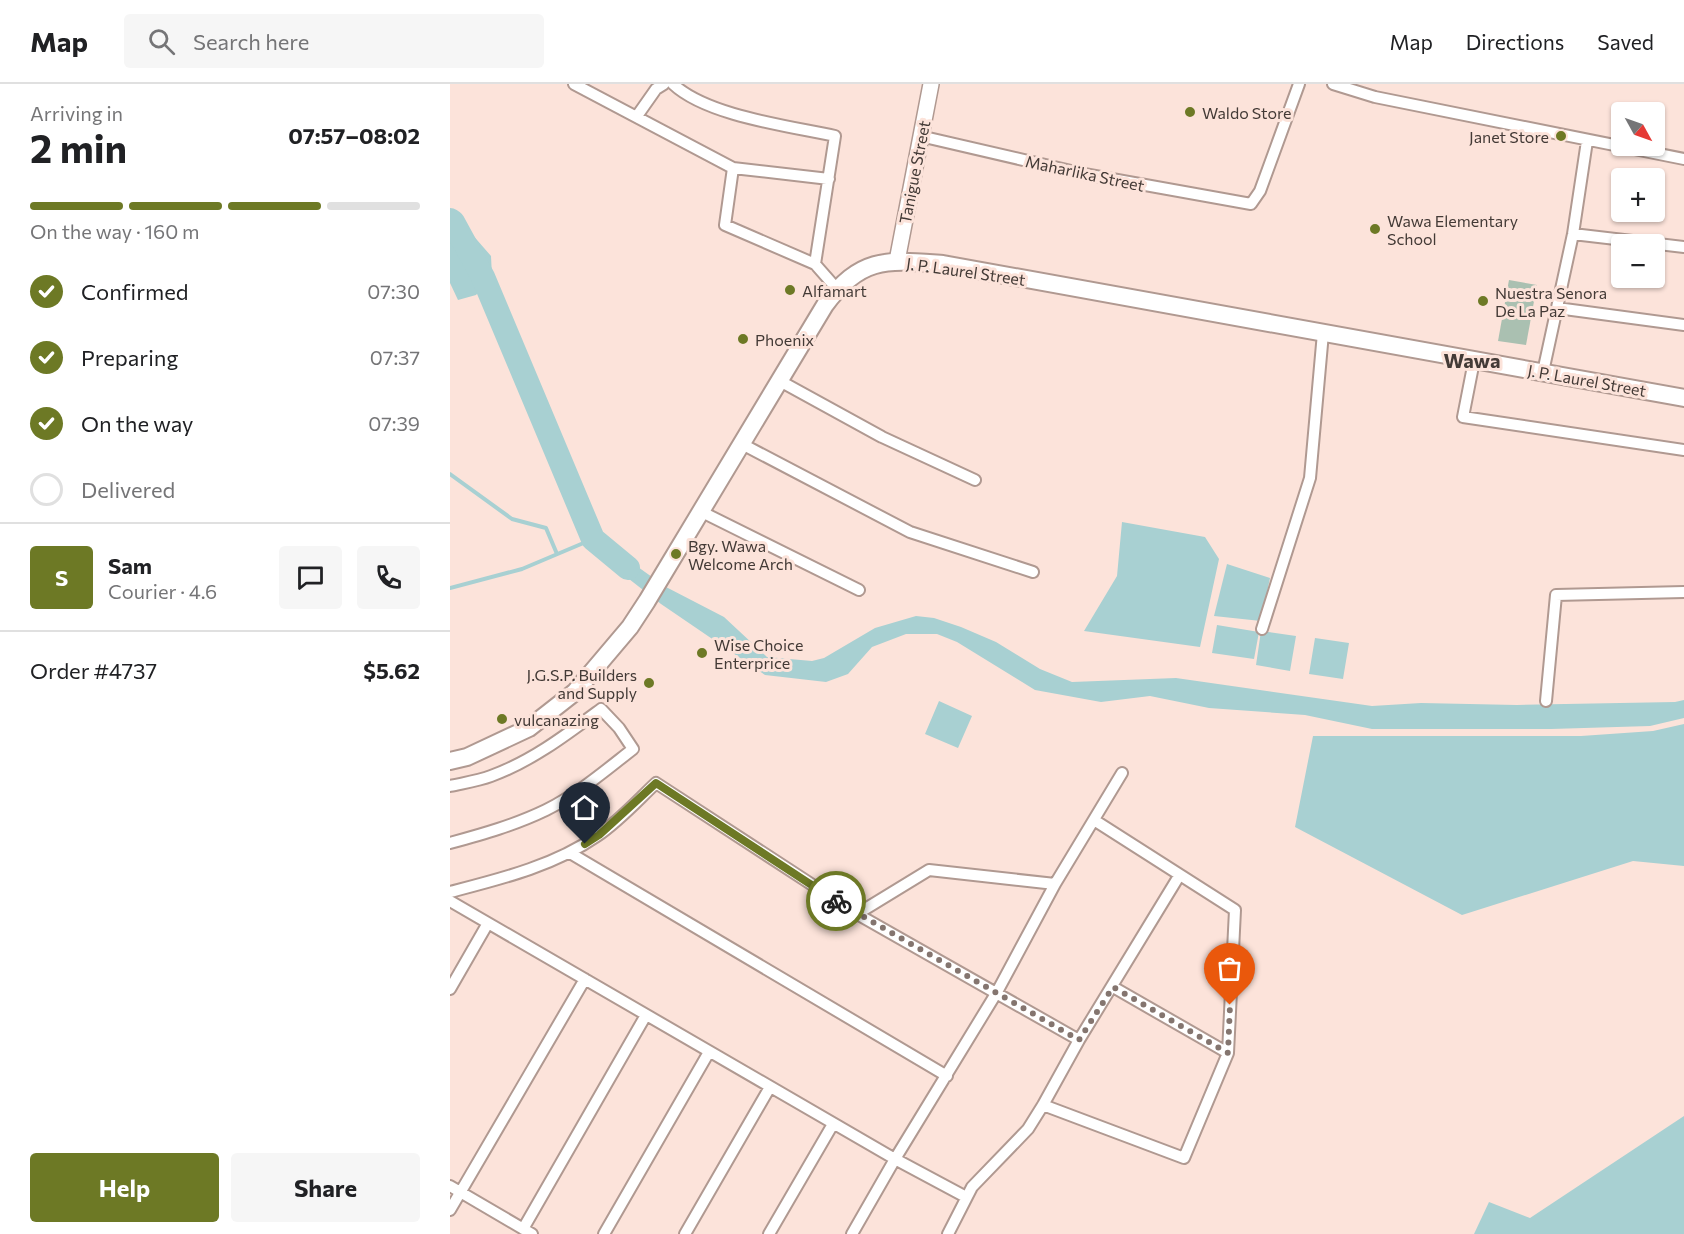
<!DOCTYPE html>
<meta charset="utf-8">
<style>
body{margin:0;font-family:Commissioner,sans-serif;background:#f6f6f6;color:#202124;height:100vh;display:flex;flex-direction:column;font-size:22px;white-space:nowrap}
*{box-sizing:border-box;margin:0}
p{font-size:20px;color:#757577}
.icon{flex:none;width:33px;height:33px;fill:none;stroke:currentColor;stroke-width:2;stroke-linecap:round;stroke-linejoin:round}
.map{position:relative;flex:1;overflow:hidden}
.sheet{display:flex;flex-direction:column;background:#fff;width:450px}
.sheet>*{flex:none}
.needle{width:39px;rotate:130deg}
.tools{position:absolute;left:1161px;top:18px;display:grid;gap:12px}
.tools a{display:grid;place-items:center;width:54px;height:54px;border-radius:6px;background:#fff;box-shadow:0 2px 4px #0004;font-size:30px}
.pin{position:absolute;display:grid;place-items:center;width:51px;height:51px;color:#fff;margin:-62px -26px;border-radius:50% 50% 50% 0;rotate:-45deg;box-shadow:0 0 6px #0007}
.pin .icon{rotate:45deg}
.courier{position:absolute;display:grid;place-items:center;width:60px;height:60px;margin:-30px;border:4px solid #6d7925;border-radius:50%;background:#fff;color:#222;box-shadow:0 2px 8px #0007}
.summary em{font-style:normal;font-weight:700}
.summary div{display:flex;flex-direction:column-reverse}
.summary{display:flex;align-items:center;justify-content:space-between;height:102px;padding:0 30px}
h1{font-size:39px;font-weight:700;line-height:45px}
.bar{display:grid;grid-template-columns:repeat(4,1fr);gap:9px 6px;align-content:center;height:72px;padding:0 30px}
.bar i{height:8px;border-radius:4px;background:#e0e0e0}
.bar .on{background:#6d7925}
.bar p{grid-column:span 4}
.line{display:flex;align-items:center;gap:15px;padding:0 30px;border-top:2px solid #e0e0e0}
.line div{flex:1}
.round{display:grid;place-items:center;flex:none;width:63px;height:63px;border-radius:6px;background:#f6f6f6}
ol{padding:0 30px;list-style:none}
li{display:flex;align-items:center;gap:18px;height:66px}
li p{margin-inline-start:auto}
li .icon{padding:6px;border-radius:50%;background:#6d7925;color:#fff;stroke-width:4}
li:last-child{color:#757577}
li i{width:33px;height:33px;border:3px solid #e0e0e0;border-radius:50%}
.primary-button{display:flex;gap:12px;margin-top:auto;padding:12px 30px}
.primary-button a{flex:1;height:69px;border-radius:6px;background:#6d7925;color:#fff;font-size:24px;font-weight:700;line-height:69px;text-align:center}
.primary-button a+a{background:#f6f6f6;color:#202124}
header{display:flex;align-items:center;gap:36px;box-sizing:border-box;height:84px;padding:0 30px;background:#fff;border-bottom:2px solid #e0e0e0}
header strong{font-size:28px}
nav{display:flex;gap:33px;margin-inline-start:auto;font-size:21px}
.search{width:420px;height:54px;background:#f6f6f6;display:flex;align-items:center;gap:15px;box-sizing:border-box;padding:0 21px;border-radius:6px;color:#757577;font-size:22px}
main{display:flex;flex:1;min-height:0}
.map>svg:first-child{display:block}
</style>
<header>
<strong>Map</strong>
<div class="search"><svg class="icon" aria-label="search" viewBox="0 0 24 24"><circle cx="10" cy="10" r="6"/><path d="M15 15l6 6"/></svg>Search here</div>
<nav><a>Map</a><a>Directions</a><a>Saved</a></nav>
</header>
<main>
<section class="sheet">
<div class="summary"><div><h1>2 min</h1><p>Arriving in</p></div><em>07:57–08:02</em></div>
<div class="bar"><i class="on"></i><i class="on"></i><i class="on"></i><i></i><p>On the way · 160 m</p></div>
<ol>
<li><svg class="icon" aria-label="check" viewBox="0 0 24 24"><path d="M5 12l5 5 9-10"/></svg>Confirmed<p>07:30</p></li>
<li><svg class="icon" aria-label="check" viewBox="0 0 24 24"><path d="M5 12l5 5 9-10"/></svg>Preparing<p>07:37</p></li>
<li><svg class="icon" aria-label="check" viewBox="0 0 24 24"><path d="M5 12l5 5 9-10"/></svg>On the way<p>07:39</p></li>
<li><i></i>Delivered</li>
</ol>
<div class="line" style="height:108px"><b class="round" style="background:#6d7925;color:#fff">S</b><div><b>Sam</b><p>Courier · 4.6</p></div><a class="round"><svg class="icon" aria-label="chat" viewBox="0 0 24 24"><path d="M4 5h16v11H9l-5 4z"/></svg></a><a class="round"><svg class="icon" aria-label="phone" viewBox="0 0 24 24"><path d="M5 4h4l2 5-3 2q2 4 5 5l2-3 5 2v4C11 20 4 13 5 4z"/></svg></a></div>
<div class="line" style="height:78px"><div>Order #4737</div><b>$5.62</b></div>
<div class="primary-button"><a>Help</a><a>Share</a></div>
</section>
<div class="map">
<svg width="1234" height="1150" viewBox="0 0 1234 1150">
<rect width="100%" height="100%" fill="#fce3da"/>
<path fill="#aac0b1" d="M 1059,196 L 1087,201 L 1076,261 L 1048,257 Z"/>
<path fill="#a8d0d2" d="M 0,125 L 41,172 L 42,192 L 26,211 L 8,216 L 0,199 Z
M 672,438 L 755,453 L 769,475 L 750,563 L 634,547 L 667,492 Z
M 153,458 L 216,503 L 274,533 L 317,573 L 362,577 L 374,574 L 425,544 L 466,532 L 484,534 L 511,543 L 546,558 L 590,585 L 622,598 L 726,594 L 922,622 L 971,619 L 1067,621 L 1225,618 L 1234,616 L 1234,634 L 1200,642 L 1101,645 L 922,645 L 855,631 L 759,624 L 700,612 L 651,618 L 585,606 L 507,558 L 487,550 L 456,550 L 422,563 L 398,590 L 376,598 L 315,591 L 211,520 L 156,477 Z
M 777,480 L 820,494 L 811,537 L 764,532 Z
M 767,541 L 809,548 L 804,575 L 762,569 Z
M 811,547 L 846,552 L 840,587 L 806,581 Z
M 865,554 L 899,559 L 893,595 L 859,590 Z
M 489,617 L 522,632 L 508,664 L 475,650 Z
M 1234,640 L 1234,782 L 1183,777 L 1012,831 L 845,743 L 863,652 L 1131,652 L 1203,647 Z
M 1234,1032 L 1234,1150 L 1024,1150 L 1039,1118 L 1080,1134 Z"/>
<g fill="none" stroke-linecap="round" stroke-linejoin="round">
<path stroke="#a8d0d2" stroke-width="4" d="M 0,390 L 62,435 L 96,444 L 107,470
M 0,504 L 72,485 L 143,455"/>
<path stroke="#a8d0d2" stroke-width="24" d="M 0,136 L 3,138 L 33,193 L 143,455 L 178,484"/>
<g stroke="#b09991" stroke-width="14">
<path id="street" d="M 124,0 L 283,84 L 379,95
M 223,0 C 257,32 339,42 385,52 L 365,180
M 883,0 L 925,13 L 1234,75
M 187,32 L 206,5 L 214,0
M 470,52 L 634,90 L 801,120 L 810,107 L 849,0
M 283,84 L 275,141 L 365,180 L 387,205
M 1123,150 L 1234,163
M 1107,224 L 1234,241
M 1024,277 L 1013,333 L 1234,366
M 1093,288 L 1123,150 L 1137,57
M 330,297 L 432,353 L 525,396
M 292,360 L 460,448 L 583,488
M 252,428 L 409,506
M 812,545 L 860,394 L 873,249
M 1096,617 L 1106,511 L 1234,508
M 0,702 C 13,699 28,697 41,692 C 82,677 116,651 151,625 L 169,644 L 183,665 C 156,686 128,710 96,726 C 65,741 33,750 0,759
M 120,769 L 497,992
M 0,808 C 50,795 104,782 147,752 C 168,738 187,717 206,699 L 407,830 L 629,956
M 0,817 L 445,1075 L 516,1113
M 407,830 L 479,786 L 605,800
M 663,903 L 778,969
M 0,905 L 38,839
M 593,1021 L 734,1074 L 778,969 L 785,826 L 644,736
M 0,1102 L 82,1150
M 0,1126 L 135,895
M 73,1145 L 196,931
M 154,1150 L 259,968
M 235,1150 L 320,1003
M 319,1150 L 383,1040
M 402,1150 L 445,1075 L 547,908 L 605,800 L 672,689
M 498,1150 L 522,1103 L 578,1045 L 593,1021 L 629,956 L 729,792"/>
</g>
<g stroke="#b09991" stroke-width="18">
<path id="secondary" d="M 447,177 L 481,0"/>
</g>
<g stroke="#b09991" stroke-width="20">
<path id="primary" d="M 0,677 L 17,673 L 79,644 L 125,608 L 180,543 L 197,517 L 375,221 C 411,172 437,176 493,180 L 1234,314"/>
</g>
<use href="#street" stroke="#fff" stroke-width="10"/>
<use href="#secondary" stroke="#fff" stroke-width="15"/>
<use href="#primary" stroke="#fff" stroke-width="16"/>
</g>
<g fill="none" stroke-linecap="round" stroke-linejoin="round">
<path stroke="#84756f" stroke-width="6" stroke-dasharray="0 10.8" d="M 386,817 L 629,956 L 663,903 L 778,969 L 780,921"/>
<path stroke="#6d7925" stroke-width="8" d="M 135,760 L 149,751 L 206,699 L 386,817"/>
</g>
<g fill="#6d7925" stroke="#fce3da" stroke-width="2">
<circle cx="740" cy="28" r="6"/>
<circle cx="1111" cy="52" r="6"/>
<circle cx="925" cy="145" r="6"/>
<circle cx="340" cy="206" r="6"/>
<circle cx="1033" cy="217" r="6"/>
<circle cx="293" cy="255" r="6"/>
<circle cx="226" cy="470" r="6"/>
<circle cx="252" cy="569" r="6"/>
<circle cx="199" cy="599" r="6"/>
<circle cx="52" cy="635" r="6"/>
</g>
<g text-anchor="middle" dominant-baseline="central" stroke-width="6" stroke-linejoin="round" paint-order="stroke">
<g font-size="16" fill="#433a36" stroke="#fce3da" text-anchor="start">
<text x="752" y="28">Waldo Store</text>
<text x="1099" y="52" text-anchor="end">Janet Store</text>
<text x="937" y="136">Wawa Elementary<tspan x="937" dy="18">School</tspan></text>
<text x="352" y="206">Alfamart</text>
<text x="1045" y="208">Nuestra Senora<tspan x="1045" dy="18">De La Paz</tspan></text>
<text x="305" y="255">Phoenix</text>
<text x="238" y="461">Bgy. Wawa<tspan x="238" dy="18">Welcome Arch</tspan></text>
<text x="264" y="560">Wise Choice<tspan x="264" dy="18">Enterprice</tspan></text>
<text x="187" y="590" text-anchor="end">J.G.S.P. Builders<tspan x="187" dy="18">and Supply</tspan></text>
<text x="64" y="635">vulcanazing</text>
</g>
<g font-size="16" fill="#433a36" stroke="#fce3da">
<text transform="translate(464 88) rotate(-79)">Tanigue Street</text>
<text transform="translate(635 89) rotate(12)">Maharlika Street</text>
<text transform="translate(516 187) rotate(8)">J. P. Laurel Street</text>
<text transform="translate(1137 296) rotate(10)">J. P. Laurel Street</text>
</g>
<g font-size="20" font-weight="bold" fill="#433a36" stroke="#fce3da">
<text x="1022" y="276">Wawa</text>
</g>
</g>
</svg>
<div class="tools">
<a><svg class="needle" viewBox="-14 -14 28 28"><path d="M0-13l5 13h-10z" fill="#e53935"/><path d="M0 13l5-13h-10z" fill="#757577"/></svg></a>
<a>+</a>
<a>−</a>
</div>
<div class="pin" style="left:780px;top:921px;background:#ea580c"><svg class="icon" aria-label="bag" viewBox="0 0 24 24"><path d="M5 8h14l-1 12H6zM9 8a3 3 0 0 1 6 0"/></svg></div>
<div class="pin" style="left:135px;top:760px;background:#1f2937"><svg class="icon" aria-label="home" viewBox="0 0 24 24"><path d="M3 11l9-7 9 7M6 9v11h12V9"/></svg></div>
<div class="courier" style="left:386px;top:817px"><svg class="icon" aria-label="bike" viewBox="0 0 24 24"><circle cx="6" cy="16" r="4"/><circle cx="18" cy="16" r="4"/><path d="M6 16l4-8h5l3 8M10 8l3 8H6M13 5h3"/></svg></div>
</div>
</main>
